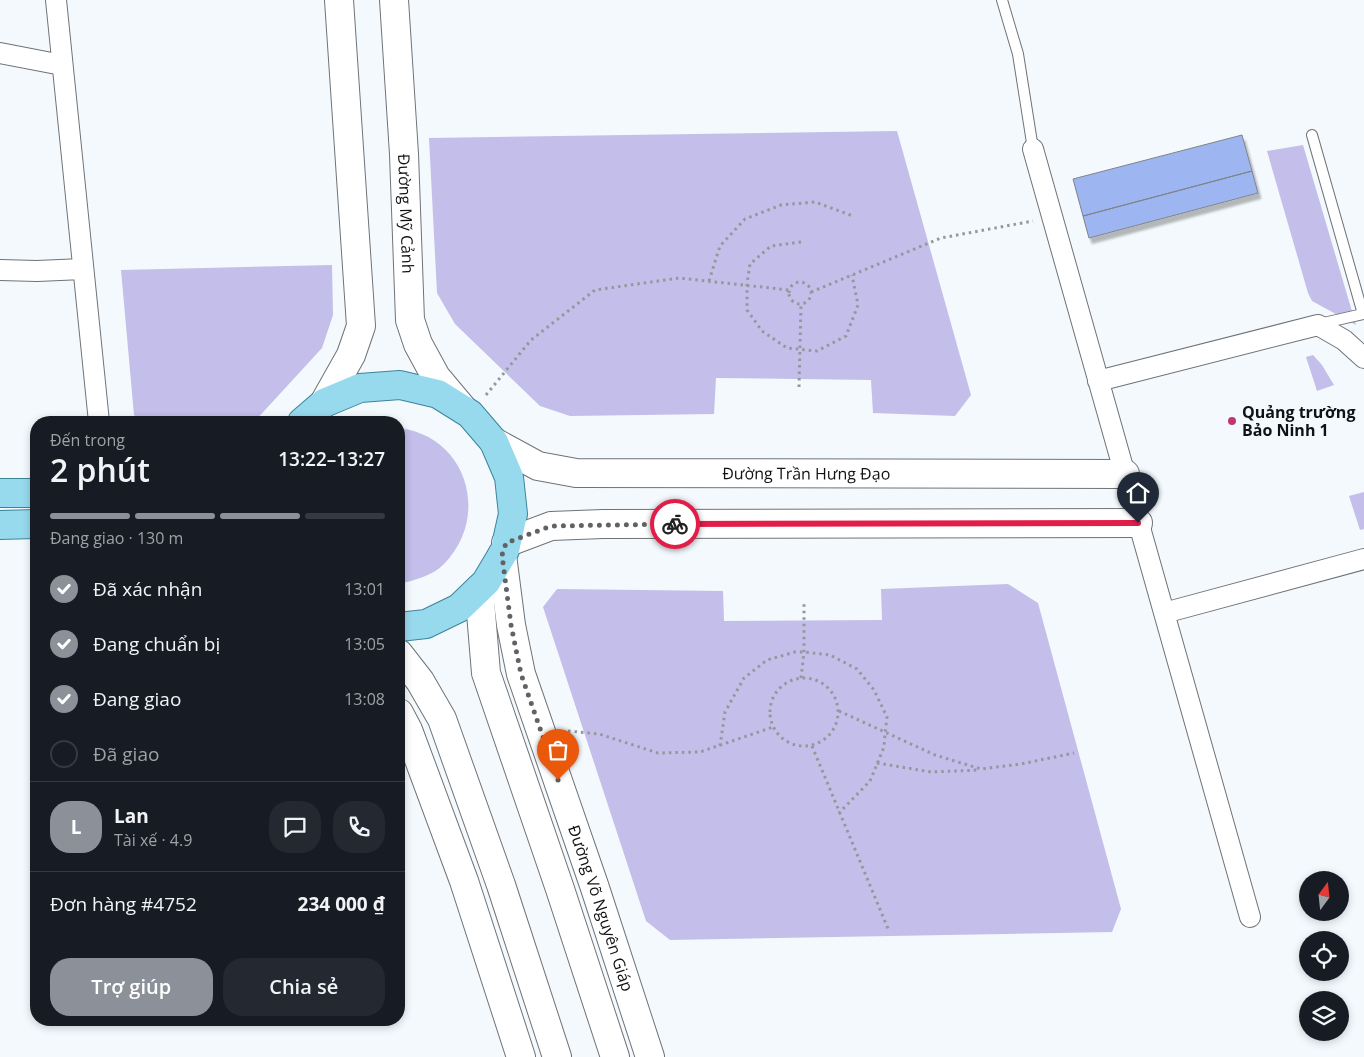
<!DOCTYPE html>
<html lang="vi">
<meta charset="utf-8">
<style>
body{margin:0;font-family:"Open Sans",sans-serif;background:#242831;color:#f1f3f6;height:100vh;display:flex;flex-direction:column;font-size:19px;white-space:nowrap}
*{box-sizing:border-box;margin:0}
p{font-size:16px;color:#9ea1a6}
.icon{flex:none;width:28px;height:28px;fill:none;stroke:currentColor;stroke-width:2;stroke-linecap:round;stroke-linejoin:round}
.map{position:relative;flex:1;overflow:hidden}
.drawer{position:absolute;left:30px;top:416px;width:375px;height:610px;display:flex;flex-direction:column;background:#171b24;border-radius:20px;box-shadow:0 2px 8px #0003}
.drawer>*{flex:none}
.needle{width:32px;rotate:15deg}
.tools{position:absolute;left:1299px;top:871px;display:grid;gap:10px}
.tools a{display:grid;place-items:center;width:50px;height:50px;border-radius:50%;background:#171b24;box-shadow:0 2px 8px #0003;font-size:25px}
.pin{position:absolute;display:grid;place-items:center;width:42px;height:42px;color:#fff;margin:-51px -21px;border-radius:50% 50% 50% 0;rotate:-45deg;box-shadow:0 0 5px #0007}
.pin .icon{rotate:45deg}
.courier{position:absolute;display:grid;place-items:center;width:50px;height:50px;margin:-25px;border:4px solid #e11d48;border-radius:50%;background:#fff;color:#222;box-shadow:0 1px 6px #0007}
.summary em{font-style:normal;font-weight:600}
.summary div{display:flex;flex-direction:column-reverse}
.summary{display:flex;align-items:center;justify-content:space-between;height:85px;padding:0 20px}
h1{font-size:32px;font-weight:600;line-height:38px}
.bar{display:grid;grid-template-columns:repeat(4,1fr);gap:8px 5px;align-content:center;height:60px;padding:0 20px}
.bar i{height:6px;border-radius:4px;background:#363941}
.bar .on{background:#8c9099}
.bar p{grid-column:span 4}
.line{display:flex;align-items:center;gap:12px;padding:0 20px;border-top:1px solid #363941}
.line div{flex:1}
.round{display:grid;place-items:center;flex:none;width:52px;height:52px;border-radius:20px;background:#242831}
ol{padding:0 20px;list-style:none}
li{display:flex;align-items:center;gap:15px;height:55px}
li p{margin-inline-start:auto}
li .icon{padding:5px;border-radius:50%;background:#8c9099;color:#fff;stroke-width:4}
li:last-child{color:#9ea1a6}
li i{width:28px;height:28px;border:2px solid #363941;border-radius:50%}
.primary-button{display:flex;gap:10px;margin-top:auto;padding:10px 20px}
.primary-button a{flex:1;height:58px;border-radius:20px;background:#8c9099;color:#fff;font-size:20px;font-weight:600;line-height:58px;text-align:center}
.primary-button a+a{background:#242831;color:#f1f3f6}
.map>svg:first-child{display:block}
</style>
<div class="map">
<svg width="1364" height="1057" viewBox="0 0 1364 1057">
<defs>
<filter id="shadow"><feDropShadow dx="3" dy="5.5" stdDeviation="1" flood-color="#0004"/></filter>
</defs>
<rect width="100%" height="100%" fill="#f4f9fd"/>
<path fill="#c3beea" d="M 897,131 L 971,395 L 955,416 L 873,413 L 871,380 L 716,378 L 714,414 L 570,416 L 540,406 L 455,324 L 437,293 L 429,138 Z
M 1303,145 L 1356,325 L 1312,301 L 1308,293 L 1267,151 Z
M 332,265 L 333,315 L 322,348 L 254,422 L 143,422 L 134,415 L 121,270 Z
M 1313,355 L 1322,365 L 1334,385 L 1317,391 L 1306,357 Z
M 399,428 C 467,436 491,516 444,564 C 432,576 415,580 399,584 Z
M 1364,492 L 1364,529 L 1360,530 L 1349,496 Z
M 1008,584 L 1038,603 L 1121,909 L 1112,932 L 670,940 L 646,921 L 543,607 L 557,589 L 723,591 L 724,621 L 882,620 L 881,589 Z"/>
<path fill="#9db6f1" stroke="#808387" filter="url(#shadow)" d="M 1242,135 L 1252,171 L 1083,216 L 1073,179 Z
M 1252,171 L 1258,193 L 1089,238 L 1083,216 Z"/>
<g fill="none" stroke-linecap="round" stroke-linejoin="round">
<g stroke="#6f7377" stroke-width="12">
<path id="lane" d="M 1002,0 L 1018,54 L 1033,149
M 1312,135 L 1363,314 L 1319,324"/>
</g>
<g stroke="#6f7377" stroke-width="22">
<path id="street" d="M 56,0 L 99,422
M 0,53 L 62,65
M 1033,149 L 1250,917
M 0,270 L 37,271 L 83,269
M 1098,381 L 1318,325 L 1344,340 L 1364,358
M 1164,613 L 1364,559"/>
</g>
<g stroke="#6f7377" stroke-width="30">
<g id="secondary">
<path id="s1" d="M 394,0 L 404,154 L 410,320 L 418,344 L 436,377 L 462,408"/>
<path d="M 324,403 L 351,355 L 361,326 L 339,0"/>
<path id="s2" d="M 494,442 L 538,466 L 576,473 L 1125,474"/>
<path d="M 506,543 L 551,526 L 603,524 L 1138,523"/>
<path id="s3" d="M 502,555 L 511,625 L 521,674 L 594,885 L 650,1057"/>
<path d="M 479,589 L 486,673 L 560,889 L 615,1057"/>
<path d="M 399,654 L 420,681 L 442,719 L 501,885 L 557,1057"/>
<path d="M 399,713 L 408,730 L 464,881 L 521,1057"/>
</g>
</g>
<g stroke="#3c8499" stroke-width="30">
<path id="primary" d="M 302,422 L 324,403 L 360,388 L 400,385 L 438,394 L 470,414 L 494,442 L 509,477 L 513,514 L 505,550 L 486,582 L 459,608 L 426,624 L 399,627
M 0,493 L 36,493
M 0,525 L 36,524"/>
</g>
<path stroke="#94989b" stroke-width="3" stroke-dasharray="2.5 4" stroke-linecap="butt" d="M 801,242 L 771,246 L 750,264 L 747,284 L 747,310 L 762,331 L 787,348 L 817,351 L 846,336 L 858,305 L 852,275
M 709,281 L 720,246 L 745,219 L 781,205 L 815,202 L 853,216
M789 293a11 11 0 1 1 22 0a11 11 0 1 1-22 0Z
M 811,292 L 941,238 L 1033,221
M 799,387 L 801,304
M 486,395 L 531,340 L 595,290 L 679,278 L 789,290
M770 712a34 34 0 1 1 68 0a34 34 0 1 1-68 0Z
M 801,678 L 804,652 L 804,603
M 839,711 L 935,755 L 981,769 L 1021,764 L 1074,753
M 568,731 L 599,734 L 658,753 L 700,752 L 773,727
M 720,746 L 725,712 L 744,678 L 767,660 L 795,652 L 804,652 L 830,655 L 857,669 L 874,690 L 887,717 L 885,734 L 884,747 L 870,781 L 839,813
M 812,746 L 889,931
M 877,763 L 931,772 L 979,770"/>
<use href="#lane" stroke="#fff" stroke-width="10"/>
<use href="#street" stroke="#fff" stroke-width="20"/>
<use href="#secondary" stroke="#fff" stroke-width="28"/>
<use href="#primary" stroke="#98daed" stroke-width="28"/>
</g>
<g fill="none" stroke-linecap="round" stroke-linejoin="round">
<path stroke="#606365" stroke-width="5" stroke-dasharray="0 9" d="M 558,780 L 521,674 L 511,625 L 502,555 L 506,543 L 551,526 L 675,524"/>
<path stroke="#e11d48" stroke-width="6" d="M 675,524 L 1138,523"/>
</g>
<circle fill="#c03773" stroke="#f4f9fd" stroke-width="2" cx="1232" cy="421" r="5"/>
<g text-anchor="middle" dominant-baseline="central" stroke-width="4" stroke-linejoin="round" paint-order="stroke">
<g font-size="16" fill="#101213" stroke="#f4f9fd">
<text stroke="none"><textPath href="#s1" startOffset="214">Đường Mỹ Cảnh</textPath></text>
<text stroke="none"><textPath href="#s2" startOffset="319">Đường Trần Hưng Đạo</textPath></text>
<text stroke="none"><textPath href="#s3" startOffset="368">Đường Võ Nguyên Giáp</textPath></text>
</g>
<g font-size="16" font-weight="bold" fill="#101213" stroke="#f4f9fd" text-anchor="start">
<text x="1242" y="412">Quảng trường<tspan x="1242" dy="18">Bảo Ninh 1</tspan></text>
</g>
</g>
</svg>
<div class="tools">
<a><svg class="needle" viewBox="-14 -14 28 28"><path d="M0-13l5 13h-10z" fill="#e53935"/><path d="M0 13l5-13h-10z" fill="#9ea1a6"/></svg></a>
<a><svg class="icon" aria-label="locate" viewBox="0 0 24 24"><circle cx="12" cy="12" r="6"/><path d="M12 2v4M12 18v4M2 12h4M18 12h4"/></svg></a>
<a><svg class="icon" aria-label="layers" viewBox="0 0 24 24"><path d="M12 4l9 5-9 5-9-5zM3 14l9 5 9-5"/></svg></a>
</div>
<div class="pin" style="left:558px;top:780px;background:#ea580c"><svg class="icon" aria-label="bag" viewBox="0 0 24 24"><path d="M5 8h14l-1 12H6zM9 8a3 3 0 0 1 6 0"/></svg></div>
<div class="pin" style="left:1138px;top:523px;background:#1f2937"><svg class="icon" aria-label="home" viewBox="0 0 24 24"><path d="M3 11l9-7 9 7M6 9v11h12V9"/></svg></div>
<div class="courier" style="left:675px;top:524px"><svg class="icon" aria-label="bike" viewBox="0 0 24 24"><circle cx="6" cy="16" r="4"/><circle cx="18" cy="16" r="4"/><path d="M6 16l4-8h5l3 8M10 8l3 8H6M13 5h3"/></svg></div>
<section class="drawer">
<div class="summary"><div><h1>2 phút</h1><p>Đến trong</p></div><em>13:22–13:27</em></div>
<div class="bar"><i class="on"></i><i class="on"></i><i class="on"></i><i></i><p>Đang giao · 130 m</p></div>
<ol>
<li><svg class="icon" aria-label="check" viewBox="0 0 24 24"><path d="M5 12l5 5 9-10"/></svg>Đã xác nhận<p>13:01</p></li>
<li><svg class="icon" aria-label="check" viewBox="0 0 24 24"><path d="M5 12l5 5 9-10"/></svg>Đang chuẩn bị<p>13:05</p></li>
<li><svg class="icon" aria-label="check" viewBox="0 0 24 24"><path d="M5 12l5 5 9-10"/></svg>Đang giao<p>13:08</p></li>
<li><i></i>Đã giao</li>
</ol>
<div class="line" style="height:90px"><b class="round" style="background:#8c9099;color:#fff">L</b><div><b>Lan</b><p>Tài xế · 4.9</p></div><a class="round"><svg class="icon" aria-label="chat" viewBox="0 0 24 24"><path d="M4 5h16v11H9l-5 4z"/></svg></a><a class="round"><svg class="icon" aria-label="phone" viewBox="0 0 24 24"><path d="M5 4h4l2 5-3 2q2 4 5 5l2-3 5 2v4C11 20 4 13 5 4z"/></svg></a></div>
<div class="line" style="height:65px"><div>Đơn hàng #4752</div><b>234 000 ₫</b></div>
<div class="primary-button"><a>Trợ giúp</a><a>Chia sẻ</a></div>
</section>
</div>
